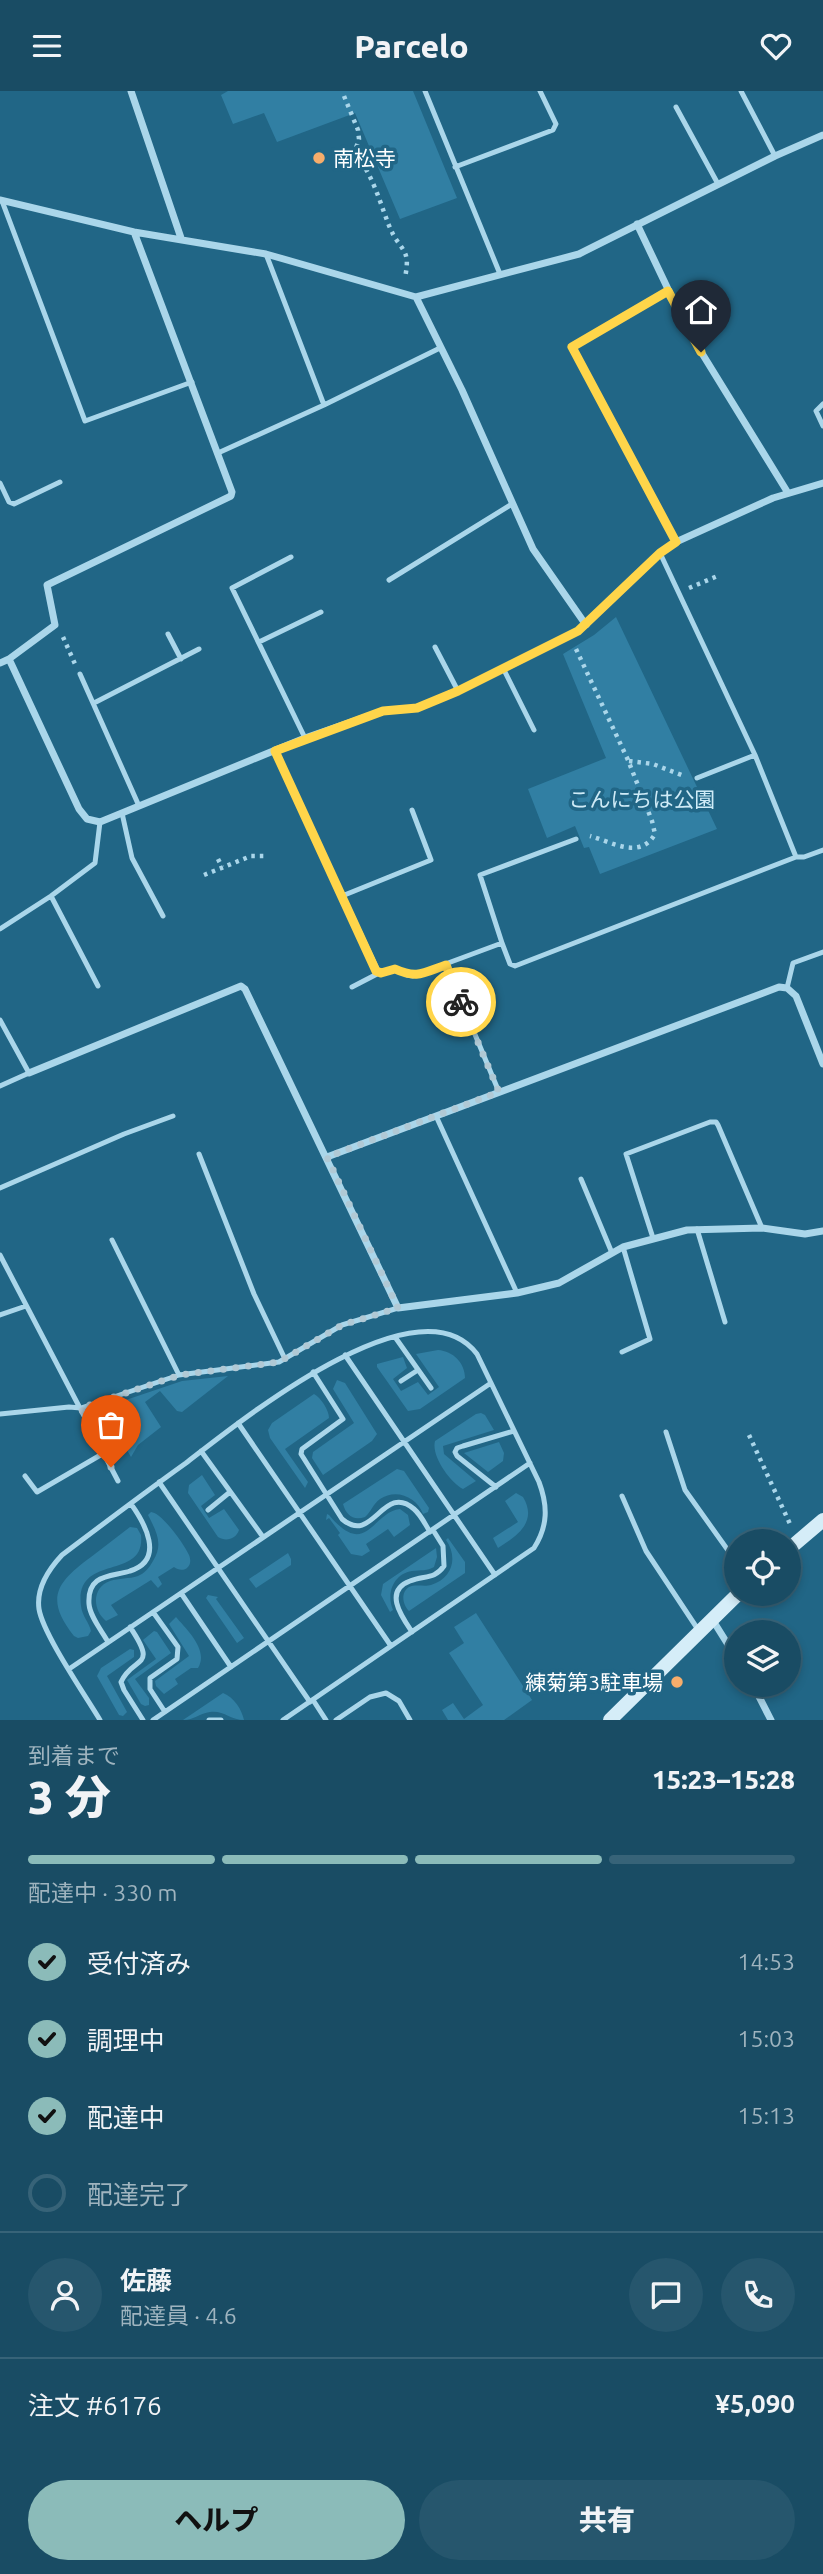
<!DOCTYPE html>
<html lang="ja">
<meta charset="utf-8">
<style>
body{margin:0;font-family:Ubuntu,"Noto Sans JP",sans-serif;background:#26566d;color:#f1f3f6;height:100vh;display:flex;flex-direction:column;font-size:26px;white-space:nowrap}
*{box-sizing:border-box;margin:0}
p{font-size:23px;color:#9fb4bf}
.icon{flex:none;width:38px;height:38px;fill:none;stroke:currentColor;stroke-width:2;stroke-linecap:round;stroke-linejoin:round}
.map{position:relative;height:1629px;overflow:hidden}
.details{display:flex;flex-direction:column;background:#194c64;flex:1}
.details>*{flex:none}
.buttons{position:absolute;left:724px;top:1438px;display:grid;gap:14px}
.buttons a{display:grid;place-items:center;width:77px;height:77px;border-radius:50%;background:#194c64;box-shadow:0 4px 10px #0003,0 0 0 2px #376378;font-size:35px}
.pin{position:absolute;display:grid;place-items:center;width:60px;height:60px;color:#fff;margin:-72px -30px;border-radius:50% 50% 50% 0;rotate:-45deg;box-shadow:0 0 7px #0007}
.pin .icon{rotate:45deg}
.courier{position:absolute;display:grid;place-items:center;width:70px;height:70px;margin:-35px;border:5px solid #ffd54a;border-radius:50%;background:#fff;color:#222;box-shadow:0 2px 9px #0007}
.overview em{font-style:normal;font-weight:800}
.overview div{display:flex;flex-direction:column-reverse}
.overview{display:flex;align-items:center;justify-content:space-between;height:119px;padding:0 28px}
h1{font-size:46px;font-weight:800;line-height:52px}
.bar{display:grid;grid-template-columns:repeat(4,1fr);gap:10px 7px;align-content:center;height:84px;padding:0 28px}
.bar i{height:9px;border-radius:5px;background:#376378}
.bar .active{background:#8bbbb9}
.bar p{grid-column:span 4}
.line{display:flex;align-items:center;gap:18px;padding:0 28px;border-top:2px solid #376378}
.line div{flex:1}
.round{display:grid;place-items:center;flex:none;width:74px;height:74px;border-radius:37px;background:#26566d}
ol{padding:0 28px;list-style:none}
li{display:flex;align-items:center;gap:21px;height:77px}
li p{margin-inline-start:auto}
li .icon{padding:7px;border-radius:50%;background:#8bbbb9;color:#111;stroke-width:4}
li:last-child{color:#9fb4bf}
li i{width:38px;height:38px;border:4px solid #376378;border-radius:50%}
.primary-button{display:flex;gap:14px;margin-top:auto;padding:14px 28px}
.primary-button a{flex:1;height:80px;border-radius:42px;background:#8bbbb9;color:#111;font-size:28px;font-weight:800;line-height:80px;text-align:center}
.primary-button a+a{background:#26566d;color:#f1f3f6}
header{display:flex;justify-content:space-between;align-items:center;height:91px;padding:0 28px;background:#194c64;font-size:32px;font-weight:800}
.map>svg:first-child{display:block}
</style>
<header><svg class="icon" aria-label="menu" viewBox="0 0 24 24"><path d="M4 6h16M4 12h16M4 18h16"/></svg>Parcelo<svg class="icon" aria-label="heart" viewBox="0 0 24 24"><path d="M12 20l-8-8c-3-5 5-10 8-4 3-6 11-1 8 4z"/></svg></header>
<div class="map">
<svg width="823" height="1629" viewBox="0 0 823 1629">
<rect width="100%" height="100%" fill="#216686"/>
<path fill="#317fa3" d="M 228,0 L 413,0 L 457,107 L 400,128 L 355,22 L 277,51 L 264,22 L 233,33 L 221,4 Z
M 616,526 L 717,738 L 600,783 L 589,756 L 584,757 L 575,735 L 547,747 L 528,698 L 606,667 L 563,563 L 594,544 Z
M 438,1259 C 453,1260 465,1272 465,1287 L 420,1318 L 408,1320 L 377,1276 L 377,1273 L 403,1266 L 407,1277 L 393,1288 L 401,1300 L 418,1291 L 428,1304 L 439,1296 L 416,1263 Z
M 228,1285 L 182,1321 L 177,1320 L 160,1300 L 145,1311 L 161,1336 L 138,1354 L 131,1366 L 123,1352 L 139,1340 L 133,1329 L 117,1336 L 105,1316 L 182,1290 Z
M 337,1289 L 345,1292 L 377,1343 L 372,1350 L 323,1384 L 312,1367 L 313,1361 L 354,1332 L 333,1298 Z
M 314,1303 C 321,1307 329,1319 329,1327 L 285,1358 L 308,1391 L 305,1397 L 270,1347 L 268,1339 L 272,1332 Z
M 481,1322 L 485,1324 L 494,1339 L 443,1355 L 444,1363 L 476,1390 L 463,1398 C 450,1391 431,1365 435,1350 L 476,1323 Z
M 499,1351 L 504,1362 L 503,1370 L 488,1381 L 464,1362 Z
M 397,1378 L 404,1380 L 429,1417 L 428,1421 L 423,1423 C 417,1406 396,1397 380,1408 C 373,1413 371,1421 365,1426 C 353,1430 346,1424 343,1413 Z
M 202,1384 L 215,1404 L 201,1415 L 209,1427 L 224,1418 L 239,1439 C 236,1448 226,1451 218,1446 L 188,1402 L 189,1394 Z
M 516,1402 L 523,1406 C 538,1431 517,1445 498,1457 L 493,1447 L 518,1431 L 505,1410 Z
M 400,1418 L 408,1424 L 410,1434 L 394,1446 L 388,1438 L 366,1453 L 370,1460 L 362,1465 L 351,1463 L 338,1444 L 340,1442 L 329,1427 L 326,1429 L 327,1423 L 329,1424 C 367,1469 372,1421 400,1418 Z
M 151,1421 C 162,1422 184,1453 189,1464 C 194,1476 183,1483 174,1476 L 158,1486 L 162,1493 L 158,1497 L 151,1489 L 111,1514 L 118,1524 L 106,1530 C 92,1519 92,1496 110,1490 C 119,1487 129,1488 138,1485 C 145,1482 149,1477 153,1470 C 164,1453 156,1440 148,1424 Z
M 130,1436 L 137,1437 L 141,1444 C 146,1491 74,1461 81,1515 C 82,1525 89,1531 91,1540 L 88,1545 L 78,1547 L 74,1545 C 44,1507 57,1491 91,1466 C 104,1456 117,1446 130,1436 Z
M 448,1447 L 465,1471 L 465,1482 L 409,1520 C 403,1514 400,1502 409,1496 C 415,1493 425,1496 431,1494 C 453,1487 458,1466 446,1449 Z
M 436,1457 L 437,1466 L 434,1476 C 427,1480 421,1479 412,1480 C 393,1483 386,1503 393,1519 L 390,1521 L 381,1504 L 383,1493 Z
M 288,1462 L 291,1468 L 291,1474 L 256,1497 L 249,1488 Z
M 208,1504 L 218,1506 L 216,1508 L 244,1547 L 237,1552 L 206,1507 Z
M 476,1522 L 532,1609 L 504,1629 L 448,1629 L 442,1619 L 453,1612 L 464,1628 L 483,1614 L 449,1562 L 464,1552 L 454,1536 Z
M 176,1526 C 187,1539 209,1559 198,1577 L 191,1577 L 175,1588 L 178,1593 L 164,1603 L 156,1595 L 155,1590 L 189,1565 L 169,1533 Z
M 154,1540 L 157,1541 L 171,1562 L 135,1588 L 149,1607 L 149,1614 L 145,1615 L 141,1613 L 127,1589 L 156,1568 L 143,1549 Z
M 130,1558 L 134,1559 L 134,1566 L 107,1585 L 127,1621 L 123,1625 L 119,1624 L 97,1585 L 101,1577 Z
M 223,1602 C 234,1606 242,1619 244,1629 C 231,1629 223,1619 210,1621 C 200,1622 194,1629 183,1629 Z"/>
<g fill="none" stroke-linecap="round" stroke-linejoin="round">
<path stroke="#aad6ea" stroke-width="4.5" stroke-dasharray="3.5 5" stroke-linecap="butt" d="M 344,5 L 358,39 L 359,48 L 354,63
M 347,62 C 370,65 382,122 392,141 C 395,149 404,157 406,165 C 408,171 406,181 405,187
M 689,497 L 720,484
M 63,546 L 75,573
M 576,558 L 628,669 L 652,730 L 655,743 C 640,769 612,751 590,745
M 629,670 L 653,673 L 684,685
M 218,768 L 222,776
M 204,784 L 251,765 L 267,765
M 749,1344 L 790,1433"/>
<path stroke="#aad6ea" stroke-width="5" d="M 425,0 L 500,183
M 741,0 L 775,65
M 676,16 L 718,93
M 455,76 L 553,39 L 556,33 L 540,0
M 2,110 L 85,330 L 192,291
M 266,163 L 324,314
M 668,200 L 572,256 L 676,451
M 823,313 L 816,320 L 823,335
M 218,362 L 324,314 L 440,257
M 0,392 L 9,411 L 14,413 L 60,391
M 660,462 L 755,664 L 796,766
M 291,466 L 232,497 L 305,647
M 389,489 L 512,413
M 168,543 L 181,568
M 259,551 L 321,521
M 435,556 L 458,600
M 503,577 L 534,639
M 80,583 L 139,715
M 94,612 L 199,558
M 275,660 L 379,882 L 395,878 L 407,884 L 413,885 L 502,852 L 510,873 L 515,875 L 796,766 L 804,766 L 823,759
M 697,687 L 755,664
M 122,722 L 132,767 L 163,825
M 51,805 L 98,895
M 342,805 L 431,769 L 412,719
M 0,838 L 51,805 L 95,772 L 100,731
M 502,852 L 480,784 L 576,748
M 446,874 L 499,1001
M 352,896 L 379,882
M 787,897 L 793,872 L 823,861
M 0,929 L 29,982 L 0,995
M 436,1025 L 517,1202
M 199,1063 L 254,1203 L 285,1268
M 581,1088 L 612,1162
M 0,1097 L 124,1043 L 173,1025
M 697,1138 L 725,1231
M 653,1147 L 626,1063 L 710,1031 L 716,1031 L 718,1034 L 762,1137
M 112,1149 L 179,1284
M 0,1164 L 118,1390
M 0,1224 L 26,1215
M 395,1246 L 431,1297
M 622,1261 L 650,1248 L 623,1156
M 345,1264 L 495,1484
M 313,1281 L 343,1328 L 302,1358 L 301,1363 L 342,1428 C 373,1455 383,1391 414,1418 C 421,1424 425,1433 430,1441
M 401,1290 L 418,1279
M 0,1323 L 69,1316 L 81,1317 L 179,1284 L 279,1271 L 342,1234 L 398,1217
M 238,1332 L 391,1555
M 666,1341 L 685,1399 L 737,1472
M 201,1360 L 263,1446
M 25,1385 L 37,1401 L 104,1362
M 159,1391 L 310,1611
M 496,1396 L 457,1365 L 455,1361 L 457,1357 L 463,1355 L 514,1340
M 622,1405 L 646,1460 L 699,1540
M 208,1419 L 230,1401
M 181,1502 L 231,1576
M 153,1521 L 178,1556 L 177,1568 L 150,1587 L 150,1598 L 165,1621
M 130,1536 C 159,1579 133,1564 121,1591 L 124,1599 L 143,1629
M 412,1541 C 402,1526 383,1500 410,1490 C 424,1484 434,1489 444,1475 L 443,1455 L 433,1439
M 108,1551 C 102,1540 90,1526 89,1513 C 87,1482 112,1486 130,1480 C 166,1469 144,1431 131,1413
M 69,1578 L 491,1292
M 313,1609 L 326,1629
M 100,1629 C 85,1604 43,1543 39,1518 C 36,1497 48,1479 62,1464 C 103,1433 144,1402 186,1372 C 238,1332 418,1185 477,1263 L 539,1391 C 548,1415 548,1435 534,1457 L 283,1629
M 153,1629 L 530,1372
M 209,1629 L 221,1629
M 336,1629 L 370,1606 L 386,1602 L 399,1610 L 410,1629"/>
<path stroke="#aad6ea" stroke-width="7" d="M 131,0 L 181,147
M 0,109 L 134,141 L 266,163 L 416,206 L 579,163 L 775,65 L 823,44
M 637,133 L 687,238 L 788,402
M 416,206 L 462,299 L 533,458 L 586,534
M 9,568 L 79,718 L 87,728 L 100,731 L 305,647 L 383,620 L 417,617 L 458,600 L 578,540 L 660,462 L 676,451 L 773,407 L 823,392
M 0,572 L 9,568 L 55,534 L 47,494 L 231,405 L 232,401 L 134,141
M 29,982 L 241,895 L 245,898 L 398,1217 L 517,1202 L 559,1192 L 623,1156 L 687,1139 L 762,1137 L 805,1143 L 823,1140
M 327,1066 L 779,896 L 787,897 L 796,905 L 823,973
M 712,1528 L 737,1568
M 753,1594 L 771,1629"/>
<path stroke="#d5edf8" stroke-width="14" d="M 789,1458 L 823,1429
M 610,1629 L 738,1503"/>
</g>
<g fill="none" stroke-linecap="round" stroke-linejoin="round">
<path stroke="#b1c9d5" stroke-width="7" stroke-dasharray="0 12.6" d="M 111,1376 L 81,1317 L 180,1284 L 279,1271 L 342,1234 L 398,1217 L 327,1066 L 499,1001 L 461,911"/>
<path stroke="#ffd54a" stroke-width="9" d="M 461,911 L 446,874 C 423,882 417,888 395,878 L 381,882 L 376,880 L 275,660 L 383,620 L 417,617 L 458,600 L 578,540 L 660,462 L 676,451 L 572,256 L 668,200 L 701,261"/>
</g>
<g fill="#f7ad6b" stroke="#216686" stroke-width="2.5">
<circle cx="319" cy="67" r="7"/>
<circle cx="677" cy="1591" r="7"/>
</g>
<g text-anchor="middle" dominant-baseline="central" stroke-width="7" stroke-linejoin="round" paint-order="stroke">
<g font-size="21" fill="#fff" stroke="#216686" text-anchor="start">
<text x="333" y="67">南松寺</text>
<text x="663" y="1591" text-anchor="end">練菊第3駐車場</text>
</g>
<g font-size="21" fill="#cfebf7" stroke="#216686">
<text x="642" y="708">こんにちは公園</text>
</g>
</g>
</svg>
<div class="buttons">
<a><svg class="icon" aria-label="locate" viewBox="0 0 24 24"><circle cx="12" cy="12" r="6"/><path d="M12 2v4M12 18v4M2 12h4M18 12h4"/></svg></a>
<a><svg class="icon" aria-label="layers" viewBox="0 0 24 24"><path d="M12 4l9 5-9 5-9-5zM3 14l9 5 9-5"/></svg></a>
</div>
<div class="pin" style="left:111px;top:1376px;background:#ea580c"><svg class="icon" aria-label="bag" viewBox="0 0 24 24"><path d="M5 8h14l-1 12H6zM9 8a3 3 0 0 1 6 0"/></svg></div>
<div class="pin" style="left:701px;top:261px;background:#1f2937"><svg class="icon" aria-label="home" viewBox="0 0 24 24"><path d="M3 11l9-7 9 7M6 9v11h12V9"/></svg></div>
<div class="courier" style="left:461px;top:911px"><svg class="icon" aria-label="bike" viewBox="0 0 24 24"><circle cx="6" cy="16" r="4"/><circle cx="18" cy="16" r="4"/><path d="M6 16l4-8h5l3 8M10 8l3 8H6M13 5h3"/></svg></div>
</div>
<section class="details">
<div class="overview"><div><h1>3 分</h1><p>到着まで</p></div><em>15:23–15:28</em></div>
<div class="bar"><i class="active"></i><i class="active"></i><i class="active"></i><i></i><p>配達中 · 330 m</p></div>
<ol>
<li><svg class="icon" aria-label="check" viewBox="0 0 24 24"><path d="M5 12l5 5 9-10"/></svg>受付済み<p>14:53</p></li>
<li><svg class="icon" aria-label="check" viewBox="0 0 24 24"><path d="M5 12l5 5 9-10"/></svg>調理中<p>15:03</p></li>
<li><svg class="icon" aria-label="check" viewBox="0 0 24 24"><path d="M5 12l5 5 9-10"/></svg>配達中<p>15:13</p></li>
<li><i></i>配達完了</li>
</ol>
<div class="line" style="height:126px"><a class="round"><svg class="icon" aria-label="person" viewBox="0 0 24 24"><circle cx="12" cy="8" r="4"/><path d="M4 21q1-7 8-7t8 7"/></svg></a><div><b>佐藤</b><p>配達員 · 4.6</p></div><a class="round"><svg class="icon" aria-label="chat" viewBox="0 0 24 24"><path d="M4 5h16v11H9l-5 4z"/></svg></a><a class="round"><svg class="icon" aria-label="phone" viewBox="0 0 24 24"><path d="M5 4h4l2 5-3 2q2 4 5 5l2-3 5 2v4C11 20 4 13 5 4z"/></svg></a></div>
<div class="line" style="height:91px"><div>注文 #6176</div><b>¥5,090</b></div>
<div class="primary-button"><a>ヘルプ</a><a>共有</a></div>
</section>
